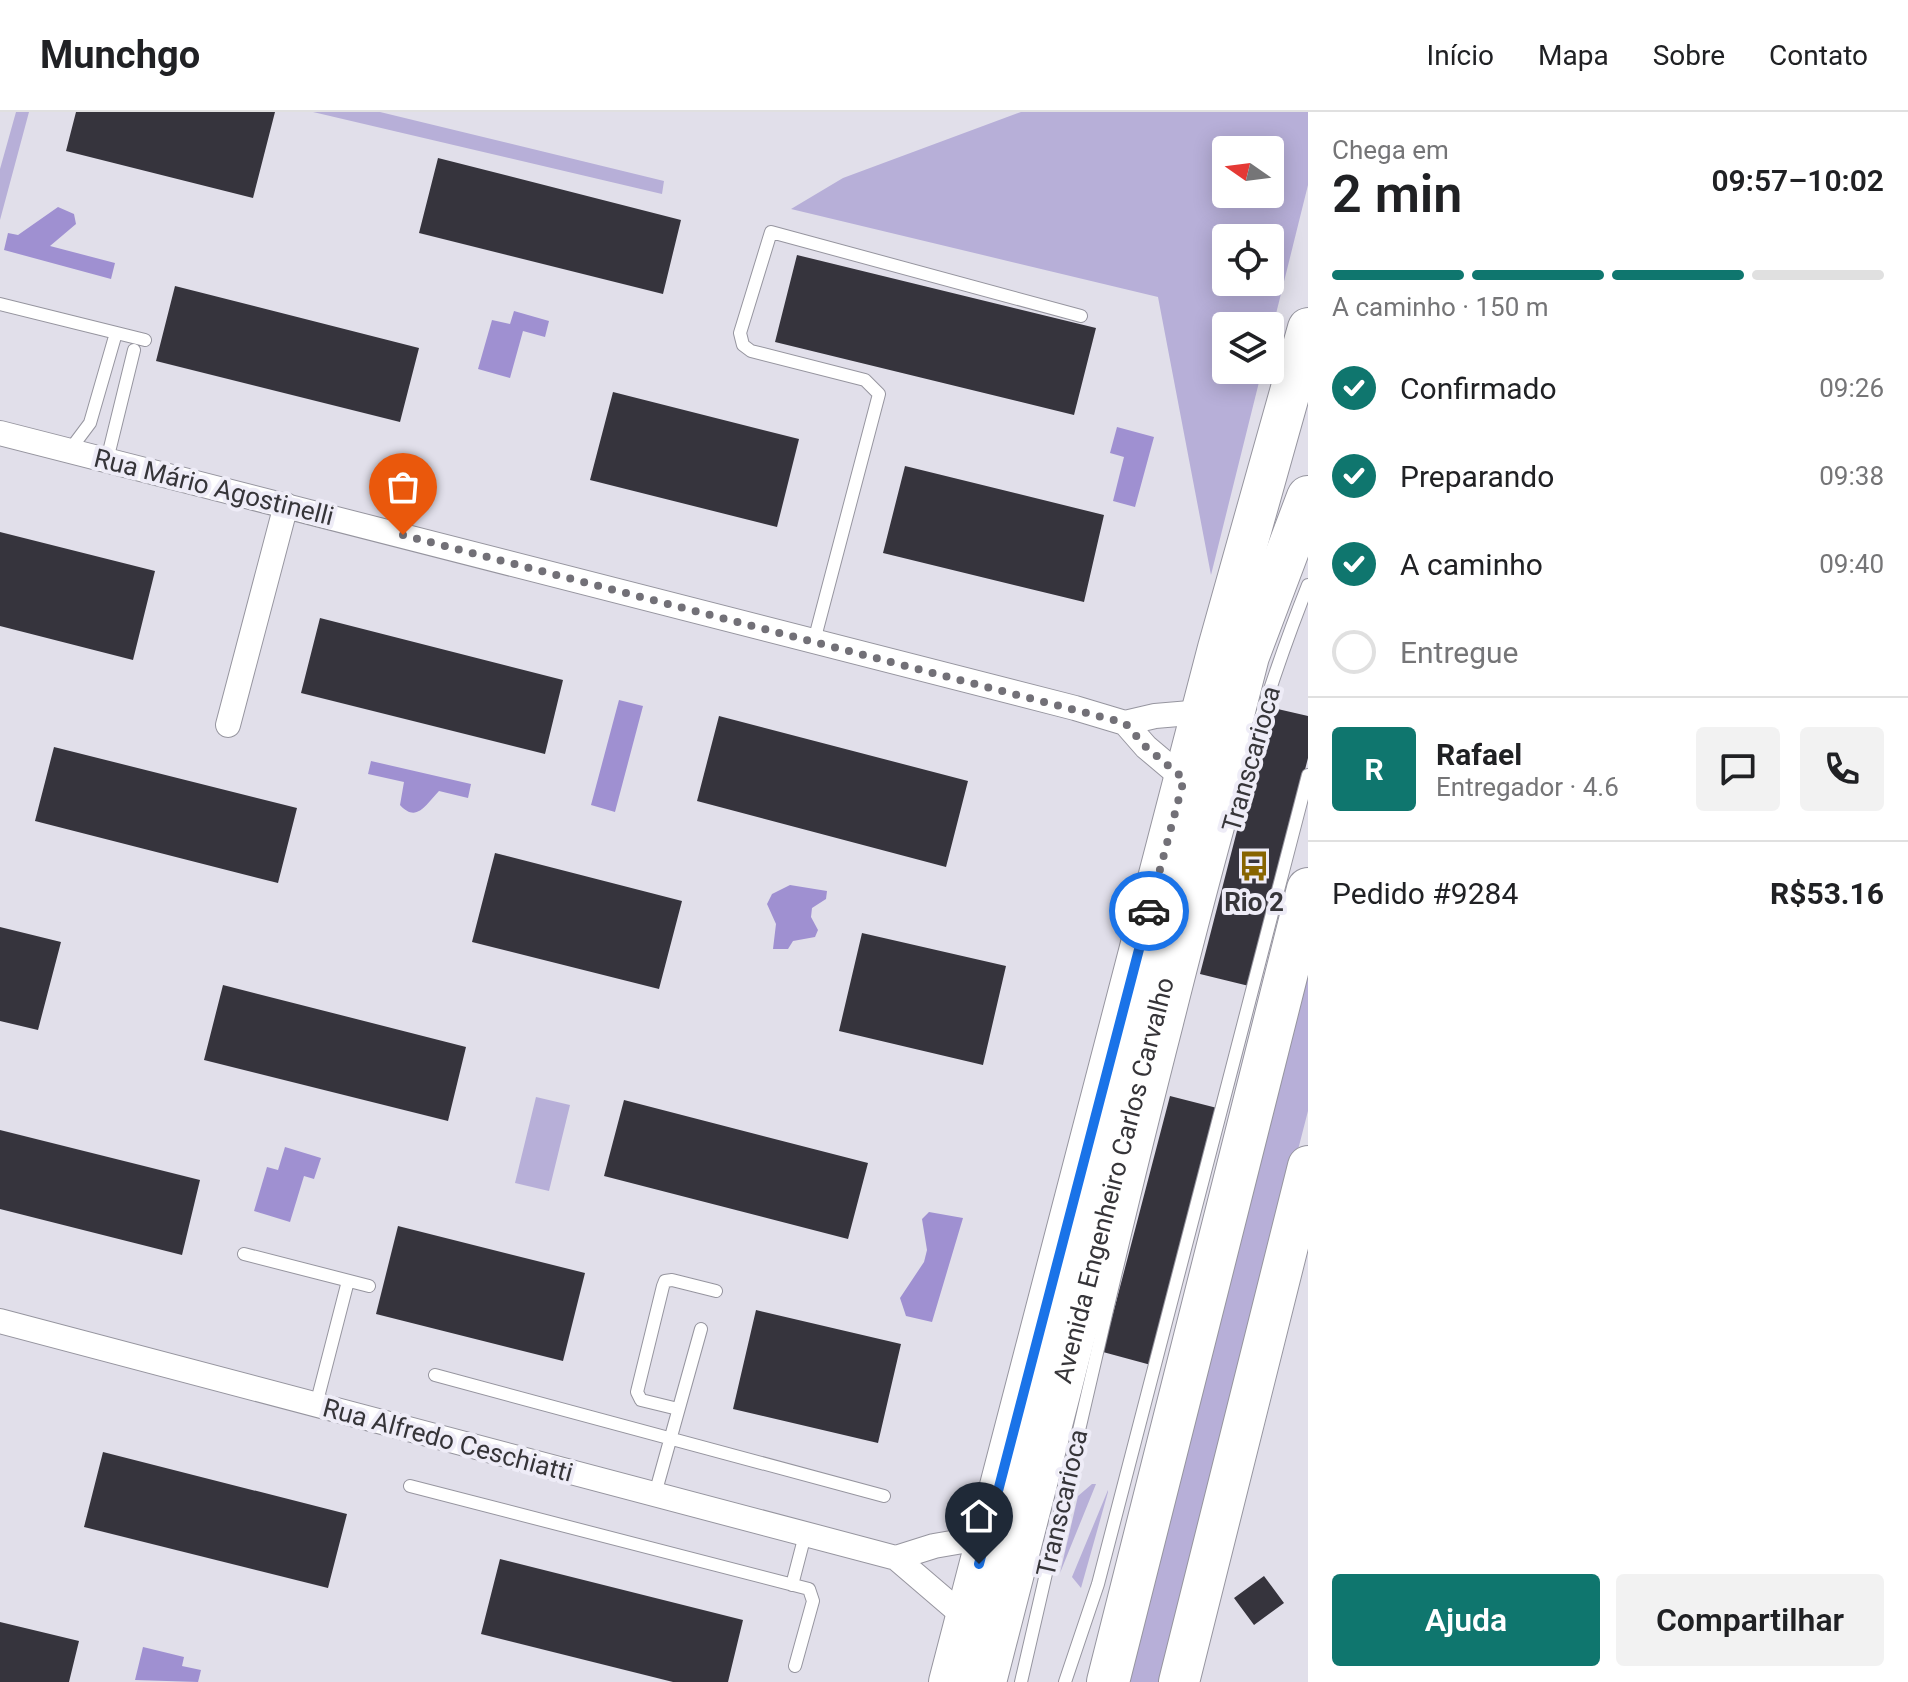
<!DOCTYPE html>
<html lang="pt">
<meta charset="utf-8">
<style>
body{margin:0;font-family:Roboto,sans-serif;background:#f2f2f2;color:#202124;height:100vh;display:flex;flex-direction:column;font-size:30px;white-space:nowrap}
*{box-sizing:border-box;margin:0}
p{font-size:26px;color:#757577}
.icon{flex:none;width:44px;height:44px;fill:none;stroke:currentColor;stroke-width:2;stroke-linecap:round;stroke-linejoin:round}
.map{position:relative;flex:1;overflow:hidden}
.side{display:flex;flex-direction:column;background:#fff;width:600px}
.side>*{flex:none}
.needle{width:52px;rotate:284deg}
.buttons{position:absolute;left:1212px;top:24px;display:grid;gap:16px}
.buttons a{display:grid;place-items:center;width:72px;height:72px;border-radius:8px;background:#fff;box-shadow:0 4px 20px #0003;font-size:40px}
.pin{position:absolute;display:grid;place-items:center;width:68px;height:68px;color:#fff;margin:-82px -34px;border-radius:50% 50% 50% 0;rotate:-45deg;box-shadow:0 0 8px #0007}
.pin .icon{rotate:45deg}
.courier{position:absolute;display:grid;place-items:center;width:80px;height:80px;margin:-40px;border:6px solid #1a73e8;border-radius:50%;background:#fff;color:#222;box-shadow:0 2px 10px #0007}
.headline em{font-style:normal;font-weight:600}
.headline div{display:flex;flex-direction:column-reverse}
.headline{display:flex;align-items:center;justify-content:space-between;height:136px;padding:0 24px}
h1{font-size:52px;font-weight:600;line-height:60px}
.bar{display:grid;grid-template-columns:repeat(4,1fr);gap:12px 8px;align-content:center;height:96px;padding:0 24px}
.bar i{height:10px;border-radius:6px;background:#e0e0e0}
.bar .selected{background:#0f766e}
.bar p{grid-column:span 4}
.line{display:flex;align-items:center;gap:20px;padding:0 24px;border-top:2px solid #e0e0e0}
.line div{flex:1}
.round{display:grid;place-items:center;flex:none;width:84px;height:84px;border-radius:8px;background:#f2f2f2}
ol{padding:0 24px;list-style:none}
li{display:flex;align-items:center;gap:24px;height:88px}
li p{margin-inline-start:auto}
li .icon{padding:8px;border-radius:50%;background:#0f766e;color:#fff;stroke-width:4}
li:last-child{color:#757577}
li i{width:44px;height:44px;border:4px solid #e0e0e0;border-radius:50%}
.cta{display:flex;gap:16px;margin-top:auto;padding:16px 24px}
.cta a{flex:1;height:92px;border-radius:8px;background:#0f766e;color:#fff;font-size:32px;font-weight:600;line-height:92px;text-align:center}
.cta a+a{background:#f2f2f2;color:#202124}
header{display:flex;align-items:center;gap:48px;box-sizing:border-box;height:112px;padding:0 40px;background:#fff;border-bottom:2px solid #e0e0e0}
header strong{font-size:38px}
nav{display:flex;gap:44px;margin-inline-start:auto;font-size:28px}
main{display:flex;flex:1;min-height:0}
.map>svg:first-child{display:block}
</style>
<header>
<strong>Munchgo</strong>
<nav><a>Início</a><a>Mapa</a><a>Sobre</a><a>Contato</a></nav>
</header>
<main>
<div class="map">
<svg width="1308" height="1570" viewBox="0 0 1308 1570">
<rect width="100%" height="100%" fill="#e1dfea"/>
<path fill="#b7afd8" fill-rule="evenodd" d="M 16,0 L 29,0 L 0,108 L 0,57 Z
M 313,0 L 380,0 L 664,69 L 662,82 Z
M 1021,0 L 1308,0 L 1308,73 L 1270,226 L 1270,214 L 1226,214 L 1226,258 L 1262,258 L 1211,463 L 1158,185 L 791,97 L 843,66 ZM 1226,38 L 1270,38 L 1270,82 L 1226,82 ZM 1226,126 L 1270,126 L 1270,170 L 1226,170 Z
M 1308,838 L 1308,999 L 1161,1570 L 1118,1570 Z
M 536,985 L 570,993 L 549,1079 L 515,1071 Z
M 1092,1372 L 1096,1372 L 1060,1461 L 1078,1384 Z
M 1108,1378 L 1108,1380 L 1081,1476 L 1072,1465 Z"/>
<path fill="#9f90d1" d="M 58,95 L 74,102 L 76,112 L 50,134 L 115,151 L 111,167 L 4,138 L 8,121 L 18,123 Z
M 514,199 L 549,209 L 545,225 L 523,219 L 510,266 L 478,257 L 492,208 L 510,212 Z
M 1117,315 L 1154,325 L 1135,395 L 1113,389 L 1124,345 L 1110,341 Z
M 619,588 L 643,594 L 615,700 L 591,693 Z
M 371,649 L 471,672 L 468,686 L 439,679 C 427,691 417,712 400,693 L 404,670 L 368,662 Z
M 790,773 L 827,779 L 826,787 L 812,796 L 811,805 L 818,818 L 815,825 L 793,829 L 788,837 L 773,837 L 776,812 L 767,792 L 772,782 Z
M 285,1035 L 321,1046 L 314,1067 L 304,1064 L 290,1110 L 254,1099 L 267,1055 L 278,1058 Z
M 929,1100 L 963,1106 L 932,1210 L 906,1204 L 900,1186 L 924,1150 L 927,1138 L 922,1107 Z
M 143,1535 L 184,1545 L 182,1554 L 201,1558 L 198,1570 L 135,1568 Z"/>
<path fill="#36343d" d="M 76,0 L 275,0 L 253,86 L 66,39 Z
M 438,46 L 681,108 L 663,182 L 419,121 Z
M 797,143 L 1096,216 L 1074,303 L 775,230 Z
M 175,174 L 419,236 L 400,310 L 156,249 Z
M 613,280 L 799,327 L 777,415 L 590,368 Z
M 905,354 L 1104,403 L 1084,490 L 883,441 Z
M 0,420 L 155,459 L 133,548 L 0,514 Z
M 320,506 L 563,568 L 545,642 L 301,581 Z
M 1269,595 L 1308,604 L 1308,646 L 1249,874 L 1200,862 Z
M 719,604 L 968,669 L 946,755 L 697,689 Z
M 54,635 L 297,696 L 278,771 L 35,709 Z
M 495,741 L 682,789 L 659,877 L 472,830 Z
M 0,815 L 61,830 L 38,918 L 0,909 Z
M 862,821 L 1006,854 L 983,953 L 839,919 Z
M 223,873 L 466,935 L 448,1009 L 204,948 Z
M 1170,984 L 1217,996 L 1151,1253 L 1103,1240 Z
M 624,988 L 868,1051 L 848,1127 L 604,1064 Z
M 0,1018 L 200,1068 L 182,1143 L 0,1097 Z
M 398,1114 L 585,1161 L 563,1249 L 376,1202 Z
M 756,1198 L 901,1232 L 878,1331 L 733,1297 Z
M 103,1340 L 347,1402 L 328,1476 L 84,1415 Z
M 500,1447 L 743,1508 L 728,1570 L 673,1570 L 481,1522 Z
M 1264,1464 L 1284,1491 L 1254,1513 L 1234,1486 Z
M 0,1510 L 79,1529 L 69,1570 L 0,1570 Z"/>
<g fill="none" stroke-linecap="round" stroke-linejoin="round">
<g stroke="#96959f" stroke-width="14">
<path id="service" d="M 0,192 L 145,228
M 69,339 L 90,311 L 116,221
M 107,348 L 134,238
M 814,529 L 879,282 L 865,268 L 751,239 L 743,233 L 740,221 L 771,120 L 1081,204
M 244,1142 L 369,1174
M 435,1263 L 884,1384
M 316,1293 L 348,1169
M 678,1297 L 641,1288 L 637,1280 L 663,1174 L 665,1169 L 672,1168 L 716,1179
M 410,1374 L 809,1477 L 813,1489 L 795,1554
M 655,1382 L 701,1217
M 792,1473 L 805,1423
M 1021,1570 C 1072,1350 1121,1130 1177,912 C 1214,765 1252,613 1308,473
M 1065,1570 L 1098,1472 L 1308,663"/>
</g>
<g stroke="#96959f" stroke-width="26">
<path id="minor" d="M 0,321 L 1075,596 L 1125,611 L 1146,635 L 1184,667
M 1125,611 L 1155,604 L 1202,600
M 228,613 L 286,393
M 0,1209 L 896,1446 L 966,1506
M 896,1446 L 934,1434 L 986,1425"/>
</g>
<g stroke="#96959f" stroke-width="42">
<path id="primary" d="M 949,1570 L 1218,536 L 1308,216
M 1179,1570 L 1308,1054"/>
</g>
<g stroke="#96959f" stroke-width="44">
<g id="trunk">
<path id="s1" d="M 985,1570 L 1248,544 L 1308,385"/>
<path d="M 1108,1570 L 1308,777"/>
</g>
</g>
<use href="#service" stroke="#fff" stroke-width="12"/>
<use href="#minor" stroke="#fff" stroke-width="24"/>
<use href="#primary" stroke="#fff" stroke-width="40"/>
<use href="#trunk" stroke="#fff" stroke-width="42"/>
</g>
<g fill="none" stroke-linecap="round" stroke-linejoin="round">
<path stroke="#727077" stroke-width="8" stroke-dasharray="0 14.4" d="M 403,423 L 1125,611 L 1146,635 L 1184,667 L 1149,799"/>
<path stroke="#1a73e8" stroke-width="10" d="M 979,1452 L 1149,799"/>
</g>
<defs>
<g id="bus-bare" transform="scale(2.4)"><path d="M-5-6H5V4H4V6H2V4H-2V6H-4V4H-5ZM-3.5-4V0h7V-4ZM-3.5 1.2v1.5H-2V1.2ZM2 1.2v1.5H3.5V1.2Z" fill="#876400" stroke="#eeecf7" stroke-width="2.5" paint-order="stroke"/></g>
</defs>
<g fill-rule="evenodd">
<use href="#bus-bare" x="1254" y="754"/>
</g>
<g text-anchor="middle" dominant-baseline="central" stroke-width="8" stroke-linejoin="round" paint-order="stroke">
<g font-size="26" fill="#363539" stroke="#eeecf7">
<text transform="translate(214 375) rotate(14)">Rua Mário Agostinelli</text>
<text transform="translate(1251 647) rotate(-74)">Transcarioca</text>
<text stroke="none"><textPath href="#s1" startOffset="518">Avenida Engenheiro Carlos Carvalho</textPath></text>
<text transform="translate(448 1328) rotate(15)">Rua Alfredo Ceschiatti</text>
<text transform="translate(1062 1391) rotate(-77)">Transcarioca</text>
</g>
<g font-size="26" font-weight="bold" fill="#363539" stroke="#eeecf7">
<text x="1254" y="790">Rio 2</text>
</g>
</g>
</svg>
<div class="buttons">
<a><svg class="needle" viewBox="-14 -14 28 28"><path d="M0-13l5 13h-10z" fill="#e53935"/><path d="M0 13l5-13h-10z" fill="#757577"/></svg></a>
<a><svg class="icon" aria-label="locate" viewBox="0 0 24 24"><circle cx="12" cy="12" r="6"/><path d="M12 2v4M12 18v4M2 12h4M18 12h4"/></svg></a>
<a><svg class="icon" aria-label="layers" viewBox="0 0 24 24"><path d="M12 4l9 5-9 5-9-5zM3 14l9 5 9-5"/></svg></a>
</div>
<div class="pin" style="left:403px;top:423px;background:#ea580c"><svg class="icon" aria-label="bag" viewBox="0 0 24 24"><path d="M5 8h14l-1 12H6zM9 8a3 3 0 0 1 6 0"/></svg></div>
<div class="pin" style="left:979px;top:1452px;background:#1f2937"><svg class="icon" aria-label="home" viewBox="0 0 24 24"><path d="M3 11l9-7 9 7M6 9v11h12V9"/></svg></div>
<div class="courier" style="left:1149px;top:799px"><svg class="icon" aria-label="car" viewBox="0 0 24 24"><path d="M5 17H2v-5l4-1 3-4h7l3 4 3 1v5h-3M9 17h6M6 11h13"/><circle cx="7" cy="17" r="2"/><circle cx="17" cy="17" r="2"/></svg></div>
</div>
<section class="side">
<div class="headline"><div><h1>2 min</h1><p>Chega em</p></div><em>09:57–10:02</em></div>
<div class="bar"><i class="selected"></i><i class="selected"></i><i class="selected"></i><i></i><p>A caminho · 150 m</p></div>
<ol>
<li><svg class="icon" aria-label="check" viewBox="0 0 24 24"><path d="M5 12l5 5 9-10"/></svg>Confirmado<p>09:26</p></li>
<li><svg class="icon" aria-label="check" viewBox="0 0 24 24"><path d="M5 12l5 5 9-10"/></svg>Preparando<p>09:38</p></li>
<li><svg class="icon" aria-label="check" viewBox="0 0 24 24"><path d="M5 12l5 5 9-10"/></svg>A caminho<p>09:40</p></li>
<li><i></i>Entregue</li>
</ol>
<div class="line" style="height:144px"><b class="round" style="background:#0f766e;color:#fff">R</b><div><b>Rafael</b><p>Entregador · 4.6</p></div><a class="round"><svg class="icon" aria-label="chat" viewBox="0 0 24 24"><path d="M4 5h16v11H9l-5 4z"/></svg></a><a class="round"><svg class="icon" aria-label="phone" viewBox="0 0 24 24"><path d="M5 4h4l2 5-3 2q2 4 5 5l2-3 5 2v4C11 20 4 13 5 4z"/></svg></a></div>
<div class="line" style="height:104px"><div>Pedido #9284</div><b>R$53.16</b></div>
<div class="cta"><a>Ajuda</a><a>Compartilhar</a></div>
</section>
</main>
